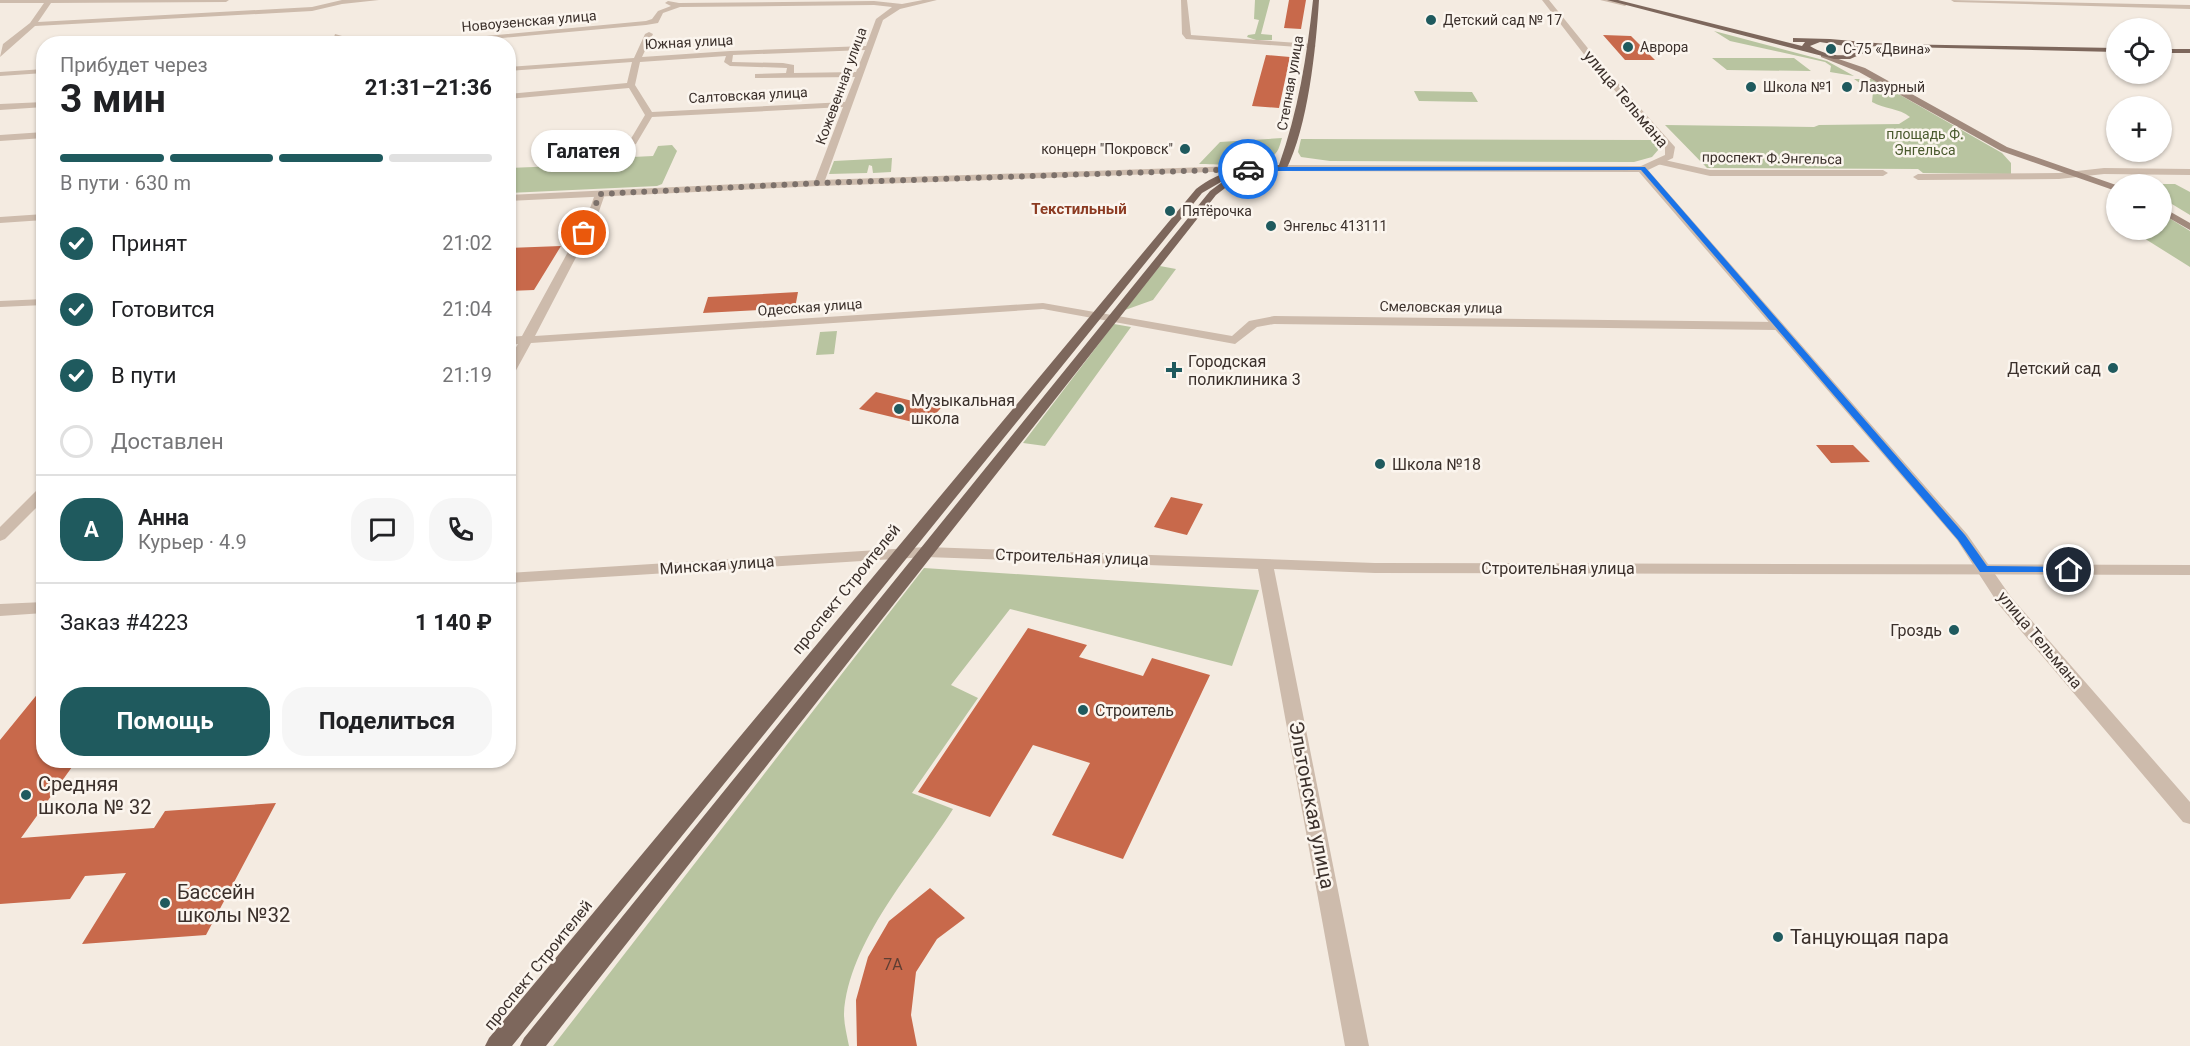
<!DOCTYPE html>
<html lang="ru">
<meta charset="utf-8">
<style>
body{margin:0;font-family:Roboto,sans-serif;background:#f6f6f6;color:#202124;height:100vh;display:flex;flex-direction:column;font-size:22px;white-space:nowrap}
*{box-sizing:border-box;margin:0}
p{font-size:20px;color:#757577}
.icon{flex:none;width:33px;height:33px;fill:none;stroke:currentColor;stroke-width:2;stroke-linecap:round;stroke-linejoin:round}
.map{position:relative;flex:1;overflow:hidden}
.panel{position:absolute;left:36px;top:36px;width:480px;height:732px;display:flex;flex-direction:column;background:#fff;border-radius:24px;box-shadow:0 2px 4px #0004}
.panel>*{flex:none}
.controls{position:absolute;left:2106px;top:18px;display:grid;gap:12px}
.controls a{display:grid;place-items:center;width:66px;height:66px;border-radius:50%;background:#fff;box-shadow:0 2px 4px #0004;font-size:30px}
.pin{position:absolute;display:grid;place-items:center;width:51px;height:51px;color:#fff;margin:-26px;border:3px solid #fff;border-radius:50%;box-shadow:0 2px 6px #0007}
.courier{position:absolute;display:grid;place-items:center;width:60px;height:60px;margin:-30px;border:4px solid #1a73e8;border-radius:50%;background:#fff;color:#222;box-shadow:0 2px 8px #0007}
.bubble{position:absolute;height:42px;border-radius:21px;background:#fff;box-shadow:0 2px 4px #0004;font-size:20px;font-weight:700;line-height:42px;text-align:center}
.headline em{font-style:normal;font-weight:700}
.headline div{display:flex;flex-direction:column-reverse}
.headline{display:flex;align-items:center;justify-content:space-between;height:102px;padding:0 24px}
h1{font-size:39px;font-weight:700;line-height:45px}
.bar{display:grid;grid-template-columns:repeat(4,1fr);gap:9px 6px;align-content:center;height:72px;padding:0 24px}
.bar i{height:8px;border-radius:4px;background:#e0e0e0}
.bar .on{background:#1f5a5e}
.bar p{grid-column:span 4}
.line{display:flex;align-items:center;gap:15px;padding:0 24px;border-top:2px solid #e0e0e0}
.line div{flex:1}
.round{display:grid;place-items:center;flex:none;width:63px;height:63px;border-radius:24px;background:#f6f6f6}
ol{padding:0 24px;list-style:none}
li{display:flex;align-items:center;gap:18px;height:66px}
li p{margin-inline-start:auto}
li .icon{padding:6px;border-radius:50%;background:#1f5a5e;color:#fff;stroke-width:4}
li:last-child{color:#757577}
li i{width:33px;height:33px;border:3px solid #e0e0e0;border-radius:50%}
.button{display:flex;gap:12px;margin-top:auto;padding:12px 24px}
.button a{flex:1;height:69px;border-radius:24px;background:#1f5a5e;color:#fff;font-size:24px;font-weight:700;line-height:69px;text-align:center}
.button a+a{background:#f6f6f6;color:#202124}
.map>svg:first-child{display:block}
</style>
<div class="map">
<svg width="2190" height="1046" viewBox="0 0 2190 1046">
<rect width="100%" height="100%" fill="#f4ebe1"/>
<path fill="#b8c4a0" d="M 1255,0 L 1270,0 L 1261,34 L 1272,35 L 1272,40 L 1256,40 L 1247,37 L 1248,35 L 1255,34 L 1259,20 L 1254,19 Z
M 1714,31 L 1827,61 L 1854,76 L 1830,72 L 1831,66 L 1825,62 L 1730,41 Z
M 1712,58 L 1794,58 L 1811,71 L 1727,70 Z
M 1854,79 L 1872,79 L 2002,153 L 2011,163 L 2011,174 L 1923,173 L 1918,169 L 1707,168 L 1665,125 L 1814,127 L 1819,125 L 1899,124 L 1910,117 C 1899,108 1884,109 1872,102 L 1873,92 Z
M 1414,91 L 1472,92 L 1478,102 L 1419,101 Z
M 1282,138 C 1280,144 1279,151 1274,155 C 1259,169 1218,164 1199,164 L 1220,142 Z
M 1301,139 L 1655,140 L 1659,149 L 1652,157 L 1634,162 L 1330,161 L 1301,157 L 1298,152 Z
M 672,145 L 677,151 L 662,184 L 657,186 L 509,193 L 509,168 L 606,164 L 612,158 L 653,156 L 658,146 Z
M 892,158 L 891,172 L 873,173 L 872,166 L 869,165 L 867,173 L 829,174 L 834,161 Z
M 2137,184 L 2175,184 L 2190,192 L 2190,215 L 2162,198 L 2162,184 Z
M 2162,218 L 2169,218 L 2190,231 L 2190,267 L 2131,230 L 2162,230 Z
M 1160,266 L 1176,269 L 1153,300 L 1125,310 Z
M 1114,324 L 1131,327 L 1045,446 L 1023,443 Z
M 837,331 L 834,354 L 816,355 L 820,332 Z
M 924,568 L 1259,590 L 1232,666 L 1010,609 L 951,685 L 978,698 L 912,793 L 953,809 C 915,869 848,942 844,1014 C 844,1024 847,1036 849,1046 L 553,1046 Z"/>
<path fill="#c8694b" d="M 1289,0 L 1306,0 L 1301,29 L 1284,28 Z
M 1603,35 L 1631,36 L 1655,60 L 1625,60 Z
M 1266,55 L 1290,57 L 1279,108 L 1252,106 Z
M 561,246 L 534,290 L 508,291 L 508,248 Z
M 798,292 L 795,308 L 703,313 L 708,297 Z
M 876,392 L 941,408 L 925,425 L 859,409 Z
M 1816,445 L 1853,445 L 1870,462 L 1831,463 Z
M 1171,497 L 1203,504 L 1187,535 L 1154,527 Z
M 1028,628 L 1087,645 L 1079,657 L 1143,676 L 1152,658 L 1210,675 L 1123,859 L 1052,835 L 1090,763 L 1033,745 L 990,817 L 918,792 Z
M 44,686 L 44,760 L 77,760 L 21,838 L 154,828 L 165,811 L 276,803 L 206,935 L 82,944 L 126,873 L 85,876 L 70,899 L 0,904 L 0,740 Z
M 930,888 L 965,918 L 937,939 L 916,972 L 911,1015 L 917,1046 L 857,1046 L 856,1000 L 868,957 L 889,921 Z"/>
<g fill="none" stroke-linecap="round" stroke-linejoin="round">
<path fill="#cdbbac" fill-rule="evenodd" d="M 0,0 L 229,0 L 226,2 L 51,3 L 38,22 L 312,7 L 342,0 L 379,0 L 342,4 L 312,11 L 35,26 L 0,57 L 3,44 L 30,23 L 44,3 L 0,3 Z
M 923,0 L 937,0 L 900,9 L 883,20 L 824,183 L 819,186 L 814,183 L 843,107 L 652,117 L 636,144 L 633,145 L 629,142 L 645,115 L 629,88 L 508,99 L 508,94 L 627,83 L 632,62 L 508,71 L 508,67 L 634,58 L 645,34 L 649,32 L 653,34 L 642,57 L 730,51 L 866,46 L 876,19 L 892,7 L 874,5 L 680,7 L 663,13 L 658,23 L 646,25 L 436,44 L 402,44 L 646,21 L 652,19 L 658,11 L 671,6 L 665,3 L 668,1 L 679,3 L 874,1 L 902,4 ZM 865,50 L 856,72 L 794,73 L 794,65 L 783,63 L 732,62 L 733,55 ZM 726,56 L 724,62 L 730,66 L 787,68 L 786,73 L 755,74 L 755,78 L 758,78 L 855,77 L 845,102 L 652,112 L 635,85 L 640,62 Z
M 1181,0 L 1187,0 L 1191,35 L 1312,44 L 1316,46 L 1312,48 L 1186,39 L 1182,34 Z
M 1951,0 L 2190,5 L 2190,9 L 1954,2 Z
M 335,34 L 342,36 L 340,44 L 332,44 Z
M 44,69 L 44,73 L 0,76 L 0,72 Z
M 44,102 L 44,107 L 0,110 L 0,104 Z
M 44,132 L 44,138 L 0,141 L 0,135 Z
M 1660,159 L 1710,170 L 1883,170 L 1888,173 L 1883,176 L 1710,176 L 1657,164 L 1655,162 Z
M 2104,168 L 2190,169 L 2190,175 L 2104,174 L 2059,179 L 1918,180 L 1913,177 L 1918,174 L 2059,173 Z
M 600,191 L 605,194 L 597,217 L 535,336 L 1043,303 L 1232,336 L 1249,321 L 1274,316 L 1777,322 L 1783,326 L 1777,330 L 1274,324 L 1257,327 L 1235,344 L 1043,309 L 531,343 L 514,374 L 508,378 L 508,361 L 518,344 L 508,345 L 508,337 L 522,336 L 587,217 L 595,194 Z
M 44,299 L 44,305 L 0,307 L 0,301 Z
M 44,487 L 44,500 L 5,539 L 0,541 L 0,527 L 39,488 Z
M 926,547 L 1375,563 L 2190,565 L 2190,575 L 1375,573 L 1274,569 L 1369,1046 L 1345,1046 L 1258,569 L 926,557 L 508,583 L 508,573 Z
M 44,602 L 44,613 L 0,616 L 0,604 Z"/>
<path fill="#cdbbac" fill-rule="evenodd" d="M 1542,0 L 1549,0 L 1599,62 L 1675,147 L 1673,158 L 1648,170 L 1967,534 L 2011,597 L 2190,802 L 2190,824 L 2183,822 L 1999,605 L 1957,540 L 1639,172 L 1283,171 L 1278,168 L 1283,165 L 1641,166 L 1665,155 L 1665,147 L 1593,66 Z
M 1600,0 L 1614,0 L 1628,4 L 1625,6 Z
M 1236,166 L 1239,167 L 1239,171 L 819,186 L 508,201 L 508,195 L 819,180 Z
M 44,214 L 44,220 L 0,223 L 0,217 Z"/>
<path fill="#a18a7d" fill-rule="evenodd" d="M 1821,53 L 1865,68 L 2007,147 L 2116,185 L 2116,191 L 2001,151 L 1859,72 L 1821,57 Z
M 2162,207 L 2190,223 L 2190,230 L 2162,214 Z"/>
<path fill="#7d675c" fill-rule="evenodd" d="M 1313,0 L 1319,0 C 1316,48 1308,127 1286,170 L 1233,175 L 1202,193 L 512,1046 L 485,1046 L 489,1038 L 1196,189 C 1222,169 1247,166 1279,165 C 1298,112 1307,56 1313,0 Z
M 1607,0 L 1618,0 L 1802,46 L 1805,42 L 1793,42 L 1793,38 L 1830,39 L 1887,44 L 2116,48 L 2116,52 L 1859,46 L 1866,52 L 1850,59 L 1834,59 ZM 1820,42 L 1845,46 L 1857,52 C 1842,59 1823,54 1810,46 Z
M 2162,49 L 2190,49 L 2190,53 L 2162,53 Z
M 1225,180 L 1233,182 L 1216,195 L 546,1046 L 520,1046 L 524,1038 L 1210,191 Z"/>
</g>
<path fill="#1a73e8" d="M 1645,167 L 1965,535 L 1987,566 L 2069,567 L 2074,570 L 2072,572 L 1980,572 L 1958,540 L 1641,170 L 1248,171 L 1245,169 L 1248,167 Z"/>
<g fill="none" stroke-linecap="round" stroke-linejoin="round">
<path stroke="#7c716b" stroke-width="6" stroke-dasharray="0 10.8" d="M 584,233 L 600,194 L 819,183 L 1248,169"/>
</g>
<g fill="#1f5a5e" stroke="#fbf5ee" stroke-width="2">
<circle cx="1431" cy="20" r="6"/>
<circle cx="1628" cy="47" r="6"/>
<circle cx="1831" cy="49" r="6"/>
<circle cx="1751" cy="87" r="6"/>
<circle cx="1847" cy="87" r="6"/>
<circle cx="1185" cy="149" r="6"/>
<circle cx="1170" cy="211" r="6"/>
<circle cx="1271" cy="226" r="6"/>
<circle cx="2113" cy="368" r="6"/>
<path d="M1171 361h6v6h6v6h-6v6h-6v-6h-6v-6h6z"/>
<circle cx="899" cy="409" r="6"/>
<circle cx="1380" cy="464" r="6"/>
<circle cx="1954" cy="630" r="6"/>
<circle cx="1083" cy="710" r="6"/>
<circle cx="26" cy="795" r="6"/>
<circle cx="165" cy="903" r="6"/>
<circle cx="1778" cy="937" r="6"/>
</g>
<g text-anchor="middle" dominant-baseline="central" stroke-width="5" stroke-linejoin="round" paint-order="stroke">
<g font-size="14" fill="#3b302b" stroke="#fbf5ee" text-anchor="start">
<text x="1443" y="20">Детский сад № 17</text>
<text x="1640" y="47">Аврора</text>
<text x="1843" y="49">С-75 «Двина»</text>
<text x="1763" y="87">Школа №1</text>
<text x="1859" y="87">Лазурный</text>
<text x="1173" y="149" text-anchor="end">концерн "Покровск"</text>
<text x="1182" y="211">Пятёрочка</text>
<text x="1283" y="226">Энгельс 413111</text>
</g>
<g font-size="14" fill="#3b302b" stroke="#fbf5ee">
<text transform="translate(529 21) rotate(-5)">Новоузенская улица</text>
<text transform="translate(689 42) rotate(-3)">Южная улица</text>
<text transform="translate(1290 83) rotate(-80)">Степная улица</text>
<text transform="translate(841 86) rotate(-70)">Кожевенная улица</text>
<text transform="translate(748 95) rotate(-3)">Салтовская улица</text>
<text transform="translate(1772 158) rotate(1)">проспект Ф.Энгельса</text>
<text transform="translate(810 307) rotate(-4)">Одесская улица</text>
<text transform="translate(1441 307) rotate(1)">Смеловская улица</text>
</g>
<g font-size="14" fill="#4a5a2e" stroke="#fbf5ee">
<text x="1925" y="134">площадь Ф.<tspan x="1925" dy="16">Энгельса</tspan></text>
</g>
<g font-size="15" font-weight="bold" fill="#8c3b22" stroke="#fbf5ee">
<text x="1079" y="209">Текстильный</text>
</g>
<g font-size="16" fill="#3b302b" stroke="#fbf5ee">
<text transform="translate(1626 99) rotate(50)">улица Тельмана</text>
<text transform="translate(1072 557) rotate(2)">Строительная улица</text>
<text transform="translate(717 565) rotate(-4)">Минская улица</text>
<text x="1558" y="568">Строительная улица</text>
<text transform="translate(846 589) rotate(-51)">проспект Строителей</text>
<text transform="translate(2040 640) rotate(50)">улица Тельмана</text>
<text transform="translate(538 965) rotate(-51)">проспект Строителей</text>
</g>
<g font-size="16" fill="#3b302b" stroke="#fbf5ee" text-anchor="start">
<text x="1188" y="361">Городская<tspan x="1188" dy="18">поликлиника 3</tspan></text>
<text x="2101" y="368" text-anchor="end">Детский сад</text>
<text x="911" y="400">Музыкальная<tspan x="911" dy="18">школа</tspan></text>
<text x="1392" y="464">Школа №18</text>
<text x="1942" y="630" text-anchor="end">Гроздь</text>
<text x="1095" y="710">Строитель</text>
</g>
<g font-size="16" fill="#5e3e33">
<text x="893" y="964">7А</text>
</g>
<g font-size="20" fill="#3b302b" stroke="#fbf5ee" text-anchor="start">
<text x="38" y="784">Средняя<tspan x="38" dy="23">школа № 32</tspan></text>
<text x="177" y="892">Бассейн<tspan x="177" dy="23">школы №32</tspan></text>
<text x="1790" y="937">Танцующая пара</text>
</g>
<g font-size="20" fill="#3b302b" stroke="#fbf5ee">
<text transform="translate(1312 805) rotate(79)">Эльтонская улица</text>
</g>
</g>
</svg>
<div class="controls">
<a><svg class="icon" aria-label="locate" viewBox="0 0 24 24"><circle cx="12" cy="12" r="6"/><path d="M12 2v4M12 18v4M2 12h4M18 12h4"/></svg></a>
<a>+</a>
<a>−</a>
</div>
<div class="pin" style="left:584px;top:233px;background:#ea580c"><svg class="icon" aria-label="bag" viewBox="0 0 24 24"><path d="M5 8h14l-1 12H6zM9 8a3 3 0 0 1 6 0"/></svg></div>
<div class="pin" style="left:2069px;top:570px;background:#1f2937"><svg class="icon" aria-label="home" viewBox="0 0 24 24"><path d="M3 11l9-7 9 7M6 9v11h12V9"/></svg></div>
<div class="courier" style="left:1248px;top:169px"><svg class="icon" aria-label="car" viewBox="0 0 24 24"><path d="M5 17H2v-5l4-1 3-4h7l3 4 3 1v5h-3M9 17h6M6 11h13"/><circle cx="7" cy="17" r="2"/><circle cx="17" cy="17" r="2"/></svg></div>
<div class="bubble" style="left:531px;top:130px;width:105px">Галатея</div>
<section class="panel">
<div class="headline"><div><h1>3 мин</h1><p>Прибудет через</p></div><em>21:31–21:36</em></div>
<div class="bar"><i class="on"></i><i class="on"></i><i class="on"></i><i></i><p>В пути · 630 m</p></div>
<ol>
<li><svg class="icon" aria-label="check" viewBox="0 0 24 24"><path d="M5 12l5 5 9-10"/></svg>Принят<p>21:02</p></li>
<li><svg class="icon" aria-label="check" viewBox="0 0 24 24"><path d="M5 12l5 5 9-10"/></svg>Готовится<p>21:04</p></li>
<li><svg class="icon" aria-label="check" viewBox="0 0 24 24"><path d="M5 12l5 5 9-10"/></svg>В пути<p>21:19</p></li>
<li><i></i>Доставлен</li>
</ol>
<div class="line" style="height:108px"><b class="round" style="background:#1f5a5e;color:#fff">А</b><div><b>Анна</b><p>Курьер · 4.9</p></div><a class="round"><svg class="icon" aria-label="chat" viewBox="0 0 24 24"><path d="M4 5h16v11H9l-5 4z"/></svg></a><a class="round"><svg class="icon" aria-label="phone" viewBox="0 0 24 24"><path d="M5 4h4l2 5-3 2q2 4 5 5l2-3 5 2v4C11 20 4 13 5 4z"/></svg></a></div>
<div class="line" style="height:78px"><div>Заказ #4223</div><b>1 140 ₽</b></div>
<div class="button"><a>Помощь</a><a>Поделиться</a></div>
</section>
</div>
